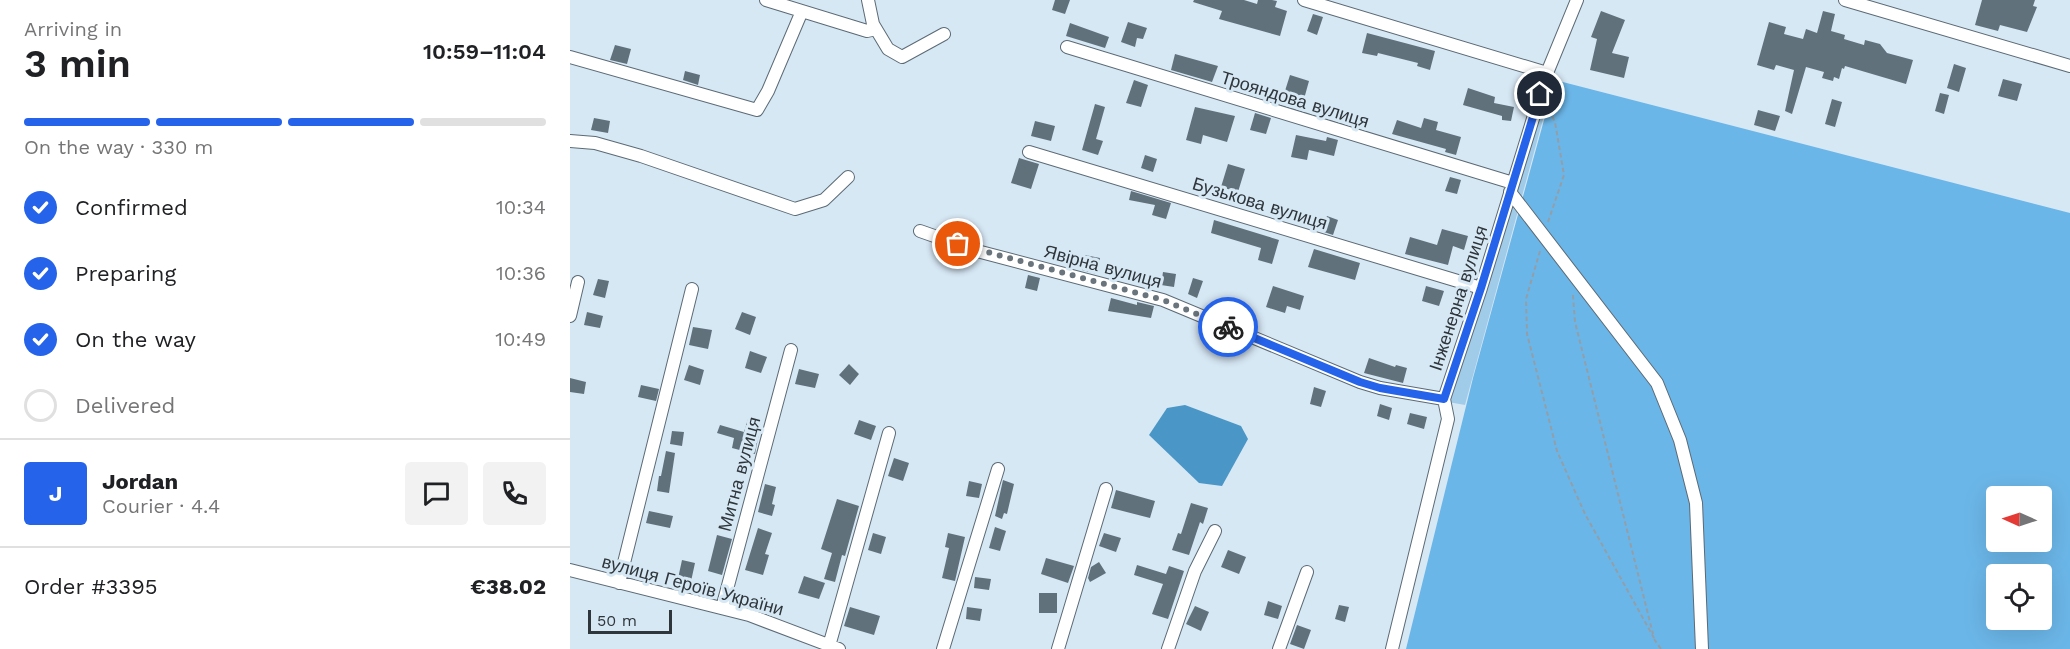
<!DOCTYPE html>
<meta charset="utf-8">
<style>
body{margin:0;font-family:"Work Sans",sans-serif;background:#f2f2f2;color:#202124;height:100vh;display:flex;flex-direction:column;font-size:22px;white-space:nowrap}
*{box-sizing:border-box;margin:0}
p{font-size:20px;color:#757577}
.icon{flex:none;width:33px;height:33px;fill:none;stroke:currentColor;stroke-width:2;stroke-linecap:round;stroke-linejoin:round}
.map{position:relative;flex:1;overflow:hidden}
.panel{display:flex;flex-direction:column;background:#fff;width:570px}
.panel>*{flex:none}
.needle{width:39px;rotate:273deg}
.tools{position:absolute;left:1416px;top:486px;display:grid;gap:12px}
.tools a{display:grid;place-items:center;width:66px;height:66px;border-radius:6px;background:#fff;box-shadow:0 6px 24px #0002;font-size:30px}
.scale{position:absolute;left:18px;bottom:15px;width:84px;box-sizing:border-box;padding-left:6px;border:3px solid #2f363b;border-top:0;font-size:16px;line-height:21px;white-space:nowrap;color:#2f363b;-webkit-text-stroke:4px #d7e8f5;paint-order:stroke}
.pin{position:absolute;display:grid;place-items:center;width:51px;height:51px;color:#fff;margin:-26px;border:3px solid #fff;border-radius:50%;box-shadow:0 2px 6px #0007}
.courier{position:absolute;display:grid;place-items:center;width:60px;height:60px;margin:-30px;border:4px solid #2563eb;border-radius:50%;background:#fff;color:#222;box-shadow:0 2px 8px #0007}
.overview em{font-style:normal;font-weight:600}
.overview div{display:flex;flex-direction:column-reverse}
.overview{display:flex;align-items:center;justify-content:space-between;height:102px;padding:0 24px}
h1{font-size:39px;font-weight:600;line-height:45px}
.bar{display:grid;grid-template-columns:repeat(4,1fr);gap:9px 6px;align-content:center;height:72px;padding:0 24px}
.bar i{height:8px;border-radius:4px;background:#e0e0e0}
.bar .selected{background:#2563eb}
.bar p{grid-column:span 4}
.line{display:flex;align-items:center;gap:15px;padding:0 24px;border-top:2px solid #e0e0e0}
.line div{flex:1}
.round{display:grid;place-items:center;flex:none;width:63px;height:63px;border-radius:6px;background:#f2f2f2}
ol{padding:0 24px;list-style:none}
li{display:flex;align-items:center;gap:18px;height:66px}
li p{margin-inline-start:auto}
li .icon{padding:6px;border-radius:50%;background:#2563eb;color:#fff;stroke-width:4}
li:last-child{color:#757577}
li i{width:33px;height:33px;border:3px solid #e0e0e0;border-radius:50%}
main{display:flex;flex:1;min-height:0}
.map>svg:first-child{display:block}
</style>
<main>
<section class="panel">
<div class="overview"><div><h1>3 min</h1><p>Arriving in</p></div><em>10:59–11:04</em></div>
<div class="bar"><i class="selected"></i><i class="selected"></i><i class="selected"></i><i></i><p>On the way · 330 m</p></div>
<ol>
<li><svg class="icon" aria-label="check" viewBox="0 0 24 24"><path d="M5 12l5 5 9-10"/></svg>Confirmed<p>10:34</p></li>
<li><svg class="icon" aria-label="check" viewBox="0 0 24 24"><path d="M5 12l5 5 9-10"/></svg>Preparing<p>10:36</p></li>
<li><svg class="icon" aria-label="check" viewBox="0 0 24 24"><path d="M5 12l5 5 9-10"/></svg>On the way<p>10:49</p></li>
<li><i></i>Delivered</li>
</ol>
<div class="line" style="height:108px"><b class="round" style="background:#2563eb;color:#fff">J</b><div><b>Jordan</b><p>Courier · 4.4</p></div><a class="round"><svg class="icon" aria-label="chat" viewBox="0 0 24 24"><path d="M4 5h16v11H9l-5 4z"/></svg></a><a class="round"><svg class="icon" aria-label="phone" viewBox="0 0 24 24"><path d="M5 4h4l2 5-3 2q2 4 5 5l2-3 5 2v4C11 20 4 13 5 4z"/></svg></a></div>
<div class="line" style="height:78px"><div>Order #3395</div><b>€38.02</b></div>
</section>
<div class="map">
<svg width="1500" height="649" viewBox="0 0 1500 649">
<rect width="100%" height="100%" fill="#d7e8f5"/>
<path fill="#a0ccea" d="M 976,77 L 984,79 L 895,405 L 878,402 Z"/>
<path fill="#6bb6e8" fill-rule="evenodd" d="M 985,80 L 1500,213 L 1500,649 L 836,649 L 903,378 ZM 1426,496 L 1472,496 L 1472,542 L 1426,542 ZM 1426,574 L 1472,574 L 1472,620 L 1426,620 Z"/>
<path fill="#4a96c6" d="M 615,405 L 671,426 L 678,439 L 652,486 L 629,483 L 579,435 L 597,408 Z"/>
<path fill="#61717c" d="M 485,0 L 500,0 L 495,14 L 482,10 Z
M 624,0 L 674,0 L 687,4 L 688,0 L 702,0 L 707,1 L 705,7 L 717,11 L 710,36 L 649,19 L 652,11 L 623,2 Z
M 1412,0 L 1465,0 L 1463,6 L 1467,7 L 1457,32 L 1430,25 L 1428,31 L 1405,25 Z
M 1031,11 L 1055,20 L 1042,53 L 1059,57 L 1054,78 L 1020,70 L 1027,39 L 1021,37 Z
M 1253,11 L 1265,14 L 1261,31 L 1275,35 L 1274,39 L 1294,45 L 1295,40 L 1310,44 L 1317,53 L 1343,60 L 1336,84 L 1275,66 L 1274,69 L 1272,68 L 1269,79 L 1264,77 L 1263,81 L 1252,78 L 1254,72 L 1236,67 L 1222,114 L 1215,111 L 1224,70 L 1206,65 L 1204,70 L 1187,65 L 1199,22 L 1216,27 L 1214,34 L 1233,39 L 1236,29 L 1247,33 Z
M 743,14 L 753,17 L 747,35 L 737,31 Z
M 558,22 L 577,28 L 573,39 L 567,38 L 565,47 L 551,42 Z
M 500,23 L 539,37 L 535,48 L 496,36 Z
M 797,33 L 865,51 L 860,70 L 847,66 L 848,63 L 808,53 L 807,56 L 792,53 Z
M 45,45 L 61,49 L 57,64 L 40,60 Z
M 605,54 L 648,66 L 642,82 L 601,70 Z
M 1384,64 L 1396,68 L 1389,92 L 1377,88 Z
M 115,71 L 130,75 L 128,85 L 113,80 Z
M 720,75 L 739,81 L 734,99 L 714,94 Z
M 1433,79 L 1452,84 L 1447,101 L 1428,96 Z
M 564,80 L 578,85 L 571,107 L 556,103 Z
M 898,88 L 925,97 L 924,103 L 944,107 L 941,121 L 932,120 L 932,116 L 893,105 Z
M 1370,93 L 1379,95 L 1374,114 L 1365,111 Z
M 1262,99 L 1272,102 L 1265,127 L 1255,124 Z
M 525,104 L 535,107 L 526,139 L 533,141 L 528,155 L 512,150 Z
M 625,107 L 665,116 L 657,142 L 633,135 L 631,144 L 616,140 Z
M 1188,110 L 1210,116 L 1205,131 L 1184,125 Z
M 685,113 L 701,118 L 696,134 L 680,130 Z
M 24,118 L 40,121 L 38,133 L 21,130 Z
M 854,118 L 868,122 L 866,130 L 891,137 L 886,155 L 875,152 L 876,149 L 822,134 L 827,120 L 851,128 Z
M 465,121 L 485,126 L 481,141 L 461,136 Z
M 726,135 L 756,141 L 757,137 L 768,140 L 764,156 L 739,150 L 737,160 L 721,157 Z
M 575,155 L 587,159 L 583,172 L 571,168 Z
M 449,158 L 469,164 L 461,189 L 441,183 Z
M 658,164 L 675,169 L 668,192 L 651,187 Z
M 880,177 L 891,180 L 887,194 L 875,191 Z
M 561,191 L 601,203 L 596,219 L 582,215 L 585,205 L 559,200 Z
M 757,216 L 768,220 L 763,235 L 751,231 Z
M 644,220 L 709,240 L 702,264 L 688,260 L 691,248 L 641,233 Z
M 872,229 L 898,236 L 894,250 L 883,246 L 878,265 L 835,254 L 840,237 L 867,245 Z
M 744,249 L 790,263 L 785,280 L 738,267 Z
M 515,255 L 530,258 L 527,274 L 512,270 Z
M 593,272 L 606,274 L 604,287 L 591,285 Z
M 458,275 L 470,278 L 467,291 L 455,288 Z
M 623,278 L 633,281 L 627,298 L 618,294 Z
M 28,279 L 39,281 L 35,298 L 23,295 Z
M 703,286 L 734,296 L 730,310 L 717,306 L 715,313 L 696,307 Z
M 856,286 L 874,291 L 869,306 L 852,301 Z
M 541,298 L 567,305 L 567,302 L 584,306 L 581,318 L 538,311 Z
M 17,312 L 33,316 L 30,328 L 14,325 Z
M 172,312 L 186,317 L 180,335 L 165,329 Z
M 123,327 L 142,330 L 138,349 L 119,345 Z
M 180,351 L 197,357 L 191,373 L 175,368 Z
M 799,358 L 825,367 L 826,365 L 837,368 L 833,383 L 794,373 Z
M 279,364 L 289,374 L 280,385 L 269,375 Z
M 119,365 L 134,370 L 130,385 L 114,380 Z
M 229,369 L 249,374 L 245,388 L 225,384 Z
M 0,378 L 16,382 L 14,394 L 0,392 Z
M 71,385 L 89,389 L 86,401 L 68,397 Z
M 744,387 L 756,391 L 751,407 L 740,404 Z
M 810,404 L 822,408 L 819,420 L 807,416 Z
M 840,413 L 857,417 L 854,429 L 837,424 Z
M 178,419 L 191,423 L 185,454 L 162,448 L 164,438 L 147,433 L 150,425 L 174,432 Z
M 289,420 L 306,426 L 301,440 L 284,434 Z
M 102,431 L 114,432 L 112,446 L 100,444 Z
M 96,451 L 105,453 L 99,493 L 87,491 L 89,476 L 91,476 Z
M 324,458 L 339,463 L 333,481 L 318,476 Z
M 433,480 L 444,484 L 437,514 L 434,513 L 432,519 L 425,516 Z
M 399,481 L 412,484 L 409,498 L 396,496 Z
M 195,484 L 206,487 L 202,504 L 205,505 L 202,516 L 188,512 Z
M 546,490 L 585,501 L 580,518 L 541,508 Z
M 267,499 L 289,506 L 275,556 L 272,555 L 265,582 L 254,579 L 262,553 L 251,549 Z
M 621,503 L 638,508 L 633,524 L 630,522 L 619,555 L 602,550 L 608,533 L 611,534 Z
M 79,511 L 103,516 L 100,528 L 76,523 Z
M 425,527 L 436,531 L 430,551 L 419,548 Z
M 188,528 L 202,533 L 195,554 L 199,555 L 193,575 L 175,570 Z
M 303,533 L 316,537 L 311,554 L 298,550 Z
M 378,533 L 395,537 L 385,581 L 372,578 L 379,548 L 375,547 Z
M 534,533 L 551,538 L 546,552 L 529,546 Z
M 147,535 L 162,539 L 152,575 L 138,571 Z
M 658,550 L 676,557 L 669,574 L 651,567 Z
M 476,558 L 504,566 L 498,583 L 471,574 Z
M 112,560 L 125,563 L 120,586 L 107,583 Z
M 529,562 L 536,573 L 520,582 L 518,578 L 521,567 Z
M 567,565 L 596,574 L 599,566 L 614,571 L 598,619 L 582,614 L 593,584 L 564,575 Z
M 234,576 L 255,583 L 249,599 L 228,593 Z
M 405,577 L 421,579 L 419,590 L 404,588 Z
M 469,593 L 487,593 L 487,613 L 469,613 Z
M 698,601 L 712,606 L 708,619 L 694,615 Z
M 769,605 L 779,607 L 775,622 L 765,619 Z
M 625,606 L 639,612 L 631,631 L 616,624 Z
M 280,607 L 310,616 L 304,635 L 274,626 Z
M 397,607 L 412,609 L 410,621 L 396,619 Z
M 727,625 L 741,630 L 734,649 L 720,644 Z"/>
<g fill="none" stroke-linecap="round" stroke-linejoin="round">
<g stroke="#5b6a75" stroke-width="14">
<path id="minor" d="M 196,0 L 297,31 L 302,30 L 303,24 L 298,0
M 734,0 L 977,73
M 1275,0 L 1500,66
M 303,24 L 318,49 L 332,57 L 374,34
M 497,47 L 943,183
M 0,57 L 187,110 L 198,91 L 232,11
M 0,141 L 25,143 L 71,156 L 225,209 L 254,200 L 278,177
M 459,152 L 911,288
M 940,192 L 1087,383 L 1110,440 L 1126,503 L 1132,649
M 350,231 L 407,251 L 593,300 L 790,382 L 810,388 L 874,399
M 0,316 L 8,282
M 0,570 L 179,615 L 269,649
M 49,583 L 122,289
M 152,608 L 221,350
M 259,646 L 319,433
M 373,649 L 428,469
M 488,649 L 536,489
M 598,649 L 625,571 L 645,531
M 709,649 L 737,572
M 822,649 L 878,419 L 874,399 L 911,288 L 977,73 L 1007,0"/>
</g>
<path stroke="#929fa8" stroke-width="2" stroke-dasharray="4.5 3" stroke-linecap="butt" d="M 978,222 L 994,175 L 985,122 L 979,110
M 970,251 L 956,299 L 957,334 L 987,451 L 1015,514 L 1084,638
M 1003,295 L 1005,322 L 1083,634
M 1084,639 L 1091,649"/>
<use href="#minor" stroke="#fff" stroke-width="12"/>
</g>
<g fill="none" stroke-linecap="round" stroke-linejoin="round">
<path stroke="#6a747c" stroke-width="6" stroke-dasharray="0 10.8" d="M 388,244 L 593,300 L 658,327"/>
<path stroke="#2563eb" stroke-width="8" d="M 658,327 L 790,382 L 810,388 L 874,399 L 911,288 L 970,94"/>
</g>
<g text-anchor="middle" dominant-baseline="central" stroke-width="6" stroke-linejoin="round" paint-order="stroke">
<g font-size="18" fill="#2f363b" stroke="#d7e8f5">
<text transform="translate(725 99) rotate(17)">Трояндова вулиця</text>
<text transform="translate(690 203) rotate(17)">Бузькова вулиця</text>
<text transform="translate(533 266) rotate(15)">Явірна вулиця</text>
<text transform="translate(888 298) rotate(-72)">Інженерна вулиця</text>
<text transform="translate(169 474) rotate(-75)">Митна вулиця</text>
<text transform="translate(123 585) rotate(15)">вулиця Героїв України</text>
</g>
</g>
</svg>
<div class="tools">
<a><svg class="needle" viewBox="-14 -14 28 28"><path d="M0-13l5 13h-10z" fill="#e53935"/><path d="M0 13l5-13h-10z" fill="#757577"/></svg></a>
<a><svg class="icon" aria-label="locate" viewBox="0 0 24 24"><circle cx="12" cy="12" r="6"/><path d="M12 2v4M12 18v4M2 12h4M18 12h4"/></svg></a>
</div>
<div class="scale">50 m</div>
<div class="pin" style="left:388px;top:244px;background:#ea580c"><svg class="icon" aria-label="bag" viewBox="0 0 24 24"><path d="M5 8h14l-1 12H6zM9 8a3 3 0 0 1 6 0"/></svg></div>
<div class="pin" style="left:970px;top:94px;background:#1f2937"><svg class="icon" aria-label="home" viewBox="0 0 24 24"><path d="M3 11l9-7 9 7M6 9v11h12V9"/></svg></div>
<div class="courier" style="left:658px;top:327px"><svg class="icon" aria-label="bike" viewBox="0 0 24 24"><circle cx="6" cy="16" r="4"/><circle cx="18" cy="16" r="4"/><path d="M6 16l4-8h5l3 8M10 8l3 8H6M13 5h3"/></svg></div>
</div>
</main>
